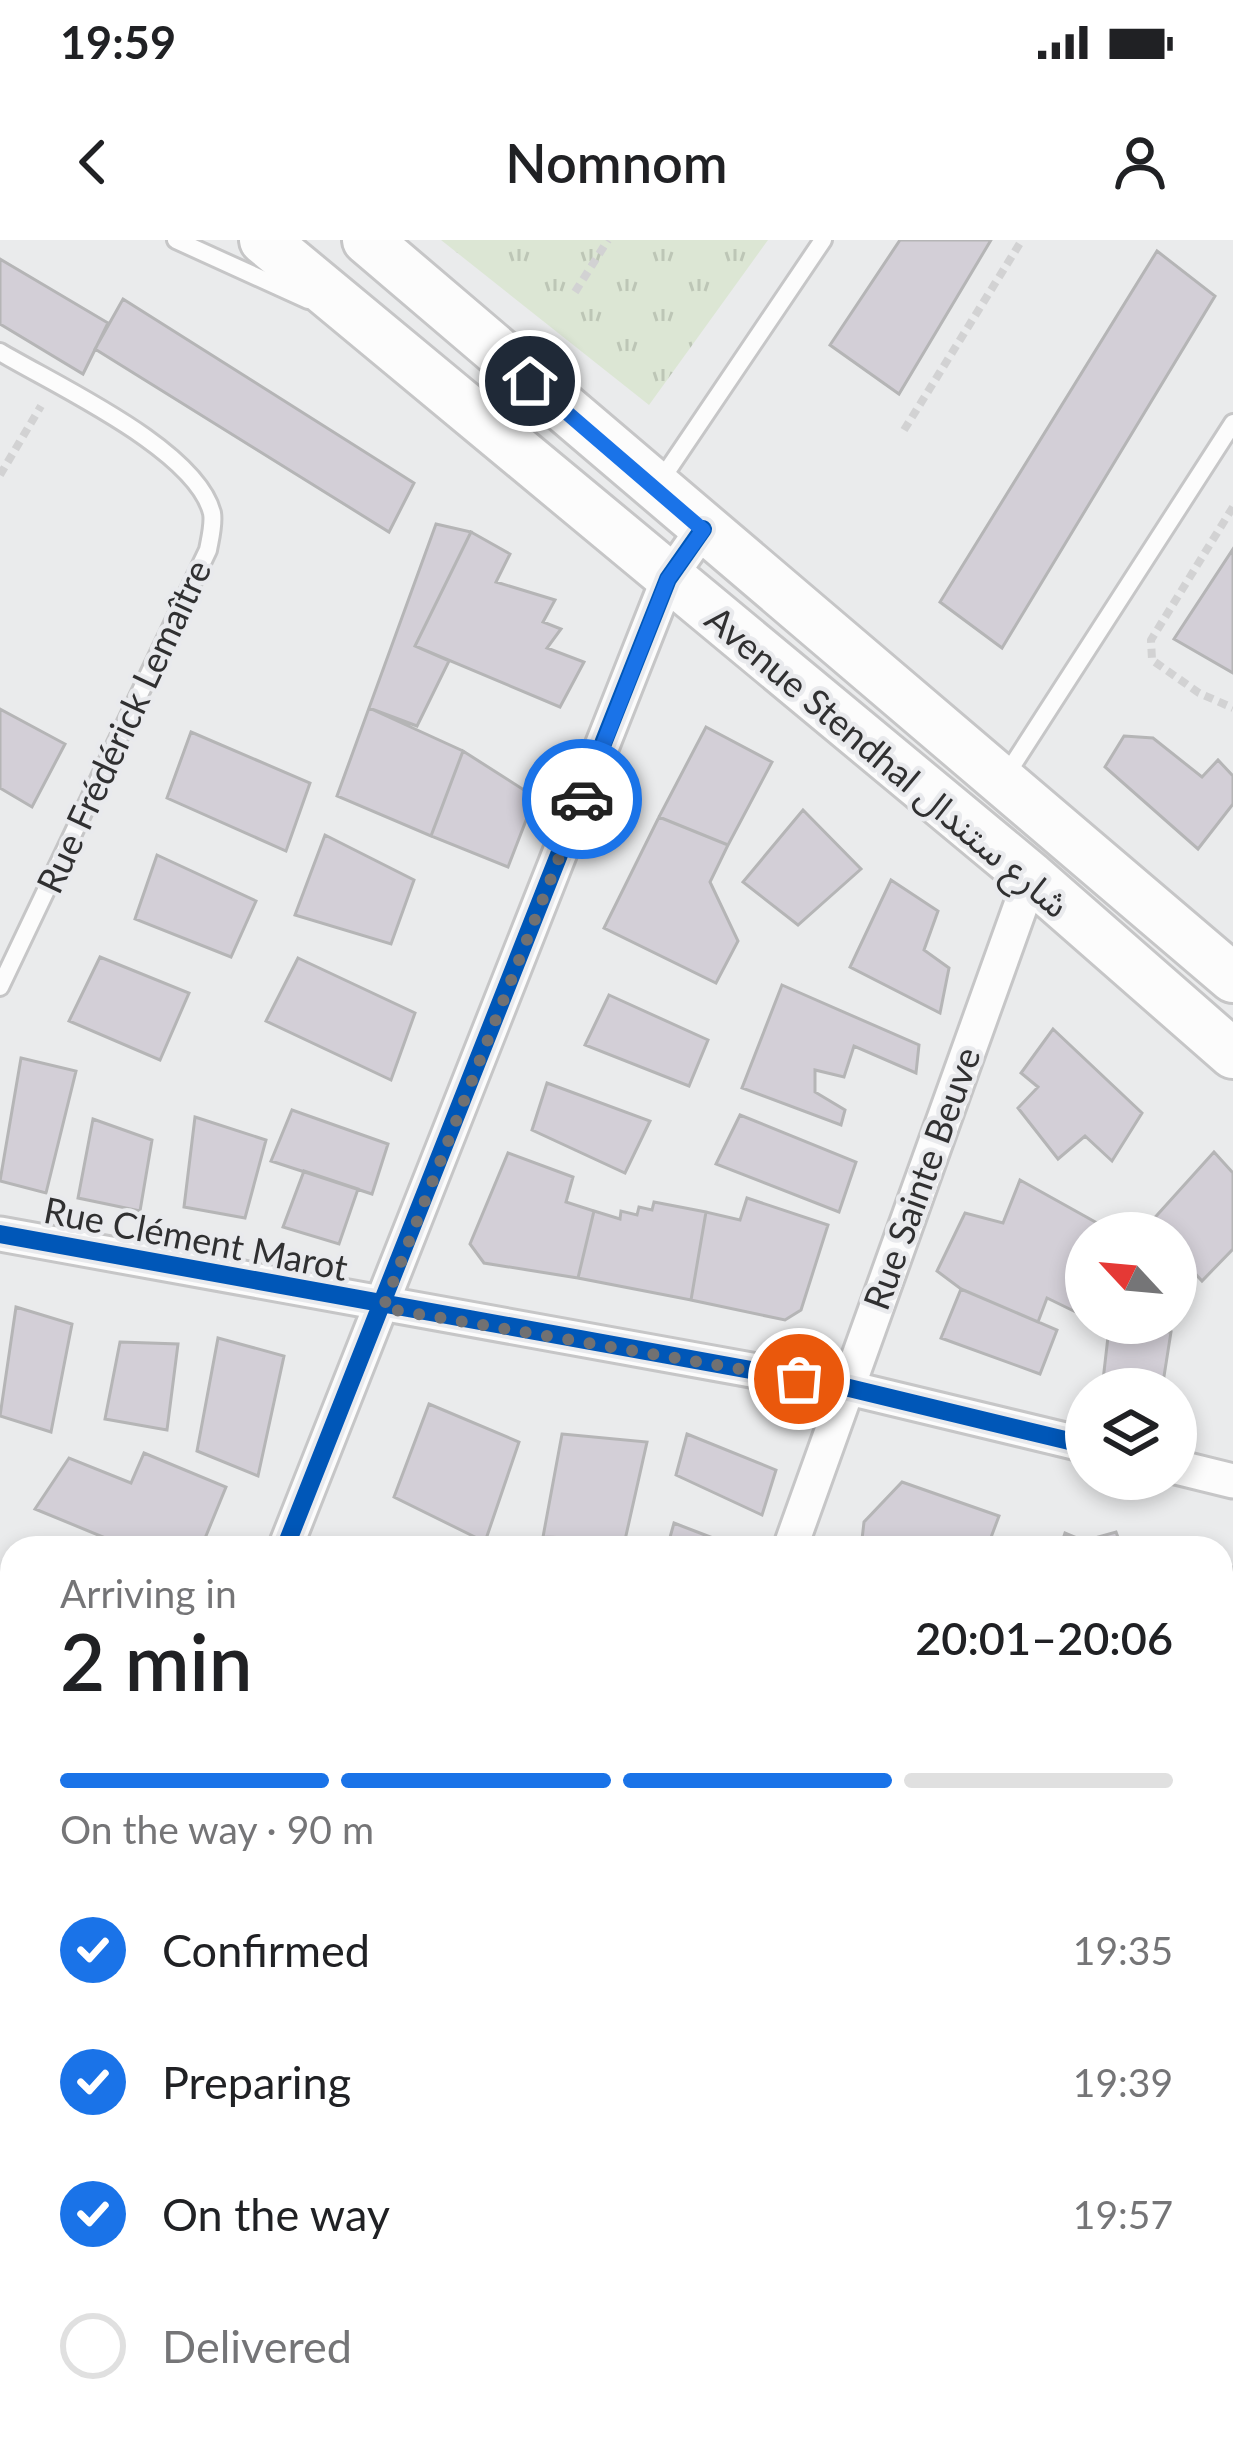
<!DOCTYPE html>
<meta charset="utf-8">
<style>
body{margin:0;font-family:Lato,"Noto Sans Arabic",sans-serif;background:#f6f6f6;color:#202124;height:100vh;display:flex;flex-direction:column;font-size:45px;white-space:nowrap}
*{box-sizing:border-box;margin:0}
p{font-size:39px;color:#757577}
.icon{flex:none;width:66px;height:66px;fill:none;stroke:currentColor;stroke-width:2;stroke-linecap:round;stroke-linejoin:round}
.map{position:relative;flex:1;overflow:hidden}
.side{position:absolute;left:0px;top:1296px;width:1233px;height:903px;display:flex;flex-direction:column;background:#fff;border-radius:36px 36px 0 0;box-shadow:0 6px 18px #0003}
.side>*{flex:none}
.needle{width:78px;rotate:296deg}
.controls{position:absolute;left:1065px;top:972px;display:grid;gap:24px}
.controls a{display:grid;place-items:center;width:132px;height:132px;border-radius:50%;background:#fff;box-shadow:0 6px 18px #0003;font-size:60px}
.pin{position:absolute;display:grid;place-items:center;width:102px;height:102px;color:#fff;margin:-51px;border:6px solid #fff;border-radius:50%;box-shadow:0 3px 12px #0007}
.courier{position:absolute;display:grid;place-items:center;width:120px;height:120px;margin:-60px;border:9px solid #1a73e8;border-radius:50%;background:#fff;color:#222;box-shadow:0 3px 15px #0007}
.headline em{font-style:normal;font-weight:600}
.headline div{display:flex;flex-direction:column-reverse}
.headline{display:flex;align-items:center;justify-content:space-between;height:204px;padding:0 60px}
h1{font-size:78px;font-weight:600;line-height:90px}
.bar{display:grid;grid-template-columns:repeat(4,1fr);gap:18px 12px;align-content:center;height:144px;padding:0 60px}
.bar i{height:15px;border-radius:9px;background:#e0e0e0}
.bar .selected{background:#1a73e8}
.bar p{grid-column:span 4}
ol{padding:0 60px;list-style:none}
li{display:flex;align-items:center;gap:36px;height:132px}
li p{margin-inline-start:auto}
li .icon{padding:12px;border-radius:50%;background:#1a73e8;color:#fff;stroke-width:4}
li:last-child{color:#757577}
li i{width:66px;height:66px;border:6px solid #e0e0e0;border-radius:50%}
.status{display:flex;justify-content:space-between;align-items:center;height:84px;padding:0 60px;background:#fff;direction:ltr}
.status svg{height:33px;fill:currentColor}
header{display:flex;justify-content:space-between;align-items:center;height:156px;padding:0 60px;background:#fff;font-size:54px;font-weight:600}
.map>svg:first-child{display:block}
</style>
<div class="status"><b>19:59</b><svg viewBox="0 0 49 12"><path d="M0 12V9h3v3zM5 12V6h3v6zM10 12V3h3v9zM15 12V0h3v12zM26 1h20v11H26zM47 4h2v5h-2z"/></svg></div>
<header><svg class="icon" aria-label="back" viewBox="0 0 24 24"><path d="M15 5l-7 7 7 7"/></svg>Nomnom<svg class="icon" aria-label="person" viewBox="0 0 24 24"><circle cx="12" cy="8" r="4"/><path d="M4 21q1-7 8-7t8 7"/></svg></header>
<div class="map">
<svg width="1233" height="2197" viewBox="0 0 1233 2197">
<defs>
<pattern id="park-tufts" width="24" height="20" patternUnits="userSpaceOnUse" patternTransform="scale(3)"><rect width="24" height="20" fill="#dce6d4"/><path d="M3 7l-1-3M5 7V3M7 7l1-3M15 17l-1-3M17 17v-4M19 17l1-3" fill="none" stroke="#bdc6b6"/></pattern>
</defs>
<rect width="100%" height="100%" fill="#eaebec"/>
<path fill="url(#park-tufts)" d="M 441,0 L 768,0 L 649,165 Z"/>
<path fill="#d3cfd7" stroke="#b5b5b6" stroke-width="3" d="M 900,0 L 991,0 L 899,154 L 830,105 Z
M 1157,11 L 1215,56 L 1002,408 L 940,362 Z
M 0,19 L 108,83 L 83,134 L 0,84 Z
M 123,59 L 414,243 L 389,292 L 95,109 Z
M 436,284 L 471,292 L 415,406 L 449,421 L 417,486 L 369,468 Z
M 471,292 L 510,314 L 496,342 L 555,360 L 543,382 L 561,389 L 547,408 L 584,422 L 560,467 L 415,406 Z
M 1233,309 L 1233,433 L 1174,399 Z
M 369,468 L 463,511 L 431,596 L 337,556 Z
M 0,469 L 65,504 L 32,567 L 0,548 Z
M 706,487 L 772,522 L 728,605 L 659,577 Z
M 191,492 L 310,543 L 286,611 L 167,558 Z
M 1124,496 L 1153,498 L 1202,537 L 1218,520 L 1233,536 L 1233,564 L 1198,609 L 1105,527 Z
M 463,511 L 535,557 L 508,627 L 431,596 Z
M 803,570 L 861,629 L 798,685 L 743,642 Z
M 659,577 L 728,605 L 710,642 L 738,701 L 716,743 L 604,688 Z
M 325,595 L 414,640 L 391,704 L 295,675 Z
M 157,615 L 256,661 L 231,717 L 135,679 Z
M 891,640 L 938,671 L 924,710 L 949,728 L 940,773 L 850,727 Z
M 100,717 L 189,753 L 160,820 L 69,781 Z
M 298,718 L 415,773 L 391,840 L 266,781 Z
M 782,745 L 919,805 L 916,833 L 854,806 L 844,837 L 815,830 L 815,852 L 845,870 L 841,885 L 742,848 Z
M 609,755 L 708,800 L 689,846 L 585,805 Z
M 1053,789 L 1142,873 L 1112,921 L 1085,896 L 1058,919 L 1018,868 L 1038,847 L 1021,833 Z
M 21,818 L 76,831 L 46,953 L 0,941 Z
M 547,843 L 650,881 L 625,933 L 532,890 Z
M 292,870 L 388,904 L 372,954 L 271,921 Z
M 740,875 L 856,922 L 839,972 L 716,924 Z
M 195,877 L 266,900 L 245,978 L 184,967 Z
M 93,879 L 152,900 L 140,971 L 78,958 Z
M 1214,912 L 1233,933 L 1233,1009 L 1202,1041 L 1176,1013 L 1176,993 L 1157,993 L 1149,984 Z
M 508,913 L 573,937 L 566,962 L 594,971 L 578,1038 L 484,1023 L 470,1004 Z
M 304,931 L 358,949 L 339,1004 L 283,987 Z
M 1020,940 L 1115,993 L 1086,993 L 1084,1076 L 1047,1058 L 1038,1082 L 961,1049 L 937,1031 L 965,973 L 1003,983 Z
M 747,958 L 828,985 L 801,1070 L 785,1080 L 691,1060 L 706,972 L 740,980 Z
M 654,962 L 706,972 L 691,1060 L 578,1038 L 594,971 L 620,979 L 621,971 L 637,975 L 639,967 L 652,970 Z
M 961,1049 L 1057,1090 L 1040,1134 L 941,1098 Z
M 16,1067 L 72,1084 L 51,1192 L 0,1176 Z
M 1109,1088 L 1171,1092 L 1162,1149 L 1102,1149 Z
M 218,1098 L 284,1116 L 258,1236 L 197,1211 Z
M 120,1102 L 178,1104 L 167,1190 L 105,1179 Z
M 429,1164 L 519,1202 L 485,1302 L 394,1257 Z
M 562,1194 L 647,1202 L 625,1300 L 543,1297 Z
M 687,1194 L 776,1230 L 762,1275 L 676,1235 Z
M 144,1213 L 226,1247 L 201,1308 L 104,1308 L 108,1299 L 35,1269 L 69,1218 L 131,1243 Z
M 902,1242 L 999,1276 L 987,1308 L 861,1308 L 864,1282 Z
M 674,1283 L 739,1308 L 667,1308 Z
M 1116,1292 L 1122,1308 L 1060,1308 L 1065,1293 L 1084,1301 Z
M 1221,1324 L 1233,1327 L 1233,1394 L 1226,1425 L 1221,1425 Z
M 0,1429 L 12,1433 L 12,1491 L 0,1486 Z
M 1233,1538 L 1233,1644 L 1221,1651 L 1221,1545 Z
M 0,1547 L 12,1552 L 12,1623 L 0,1618 Z
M 0,1632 L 12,1637 L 12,1753 L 0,1748 Z
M 0,2171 L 12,2176 L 12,2187 L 43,2187 L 71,2197 L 0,2197 Z
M 162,2187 L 213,2187 L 219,2197 L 149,2197 Z"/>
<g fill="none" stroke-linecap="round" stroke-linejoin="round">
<g stroke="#c6c6c7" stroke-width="22">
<path id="service" d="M 176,0 L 308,60
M 0,112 C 55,145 196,209 212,273 C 214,284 210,299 208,310 L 0,747
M 659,243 L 823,0
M 1003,540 L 1233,183
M 1221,2084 L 1233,2103"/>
</g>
<g stroke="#c6c6c7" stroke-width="39">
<path id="minor" d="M 0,994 L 845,1147 L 1086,1205
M 1176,1227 L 1233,1241
M 285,1308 L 668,339 L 703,289
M 790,1308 L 1031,637
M 0,2009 L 12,1979"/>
</g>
<g stroke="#c6c6c7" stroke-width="54">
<path id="secondary" d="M 264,0 L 1031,637 L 1233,814
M 367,0 L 1233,738"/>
</g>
<g stroke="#c6c6c7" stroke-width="60">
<path id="primary" d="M 1221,1744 L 1233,1737
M 1221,1844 L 1233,1837
M 451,2197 L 467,2187
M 603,2197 L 621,2187"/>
</g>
<path stroke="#d2d2d3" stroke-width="8" stroke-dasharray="9 6" stroke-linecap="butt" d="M 575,52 L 608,0
M 904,190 L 1022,0
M 0,235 L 41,166
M 1233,267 L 1151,400 L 1152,420 L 1199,453 L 1233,468"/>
<use href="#service" stroke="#fcfcfc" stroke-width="16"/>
<use href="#minor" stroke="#fcfcfc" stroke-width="33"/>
<use href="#secondary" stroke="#fcfcfc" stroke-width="48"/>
<use href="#primary" stroke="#fcfcfc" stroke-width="54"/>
<g stroke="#e9eaed" stroke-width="26">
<path id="cycleway" d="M 0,994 L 845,1147 L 1086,1205
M 285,1308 L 668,339 L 703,289"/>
</g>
<use href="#cycleway" stroke="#0057b8" stroke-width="18"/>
</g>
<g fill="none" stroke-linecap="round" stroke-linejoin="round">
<path stroke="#717172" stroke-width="12" stroke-dasharray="0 21.6" d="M 582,559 L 383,1068 L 799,1139"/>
<path stroke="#1a73e8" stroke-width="15" d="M 530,141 L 703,290 L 668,339 L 582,559"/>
</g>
<g text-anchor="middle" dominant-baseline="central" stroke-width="9" stroke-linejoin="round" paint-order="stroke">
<g font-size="36" fill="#303031" stroke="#e9eaed">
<text transform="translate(123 486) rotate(-65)">Rue Frédérick Lemaître</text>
<text transform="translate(888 521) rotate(40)">Avenue Stendhal شارع ستندال</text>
<text transform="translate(921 938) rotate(-70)">Rue Sainte Beuve</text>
<text transform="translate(196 998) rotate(11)">Rue Clément Marot</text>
</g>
</g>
</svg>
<div class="controls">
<a><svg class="needle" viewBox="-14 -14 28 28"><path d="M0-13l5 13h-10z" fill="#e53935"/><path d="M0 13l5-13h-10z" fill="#757577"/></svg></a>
<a><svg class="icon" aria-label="layers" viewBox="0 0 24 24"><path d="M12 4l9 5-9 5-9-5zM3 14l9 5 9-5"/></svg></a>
</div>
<div class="pin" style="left:799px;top:1139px;background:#ea580c"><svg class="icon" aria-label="bag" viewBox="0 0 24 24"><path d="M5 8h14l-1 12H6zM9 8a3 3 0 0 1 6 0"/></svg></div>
<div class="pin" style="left:530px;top:141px;background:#1f2937"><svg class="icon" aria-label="home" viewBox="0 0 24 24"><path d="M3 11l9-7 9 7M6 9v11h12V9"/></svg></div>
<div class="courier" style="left:582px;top:559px"><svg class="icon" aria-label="car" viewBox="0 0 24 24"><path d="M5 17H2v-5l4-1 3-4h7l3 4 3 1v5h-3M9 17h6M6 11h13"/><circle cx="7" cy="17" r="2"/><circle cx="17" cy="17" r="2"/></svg></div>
<section class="side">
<div class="headline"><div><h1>2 min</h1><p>Arriving in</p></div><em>20:01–20:06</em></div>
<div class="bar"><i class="selected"></i><i class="selected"></i><i class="selected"></i><i></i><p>On the way · 90 m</p></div>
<ol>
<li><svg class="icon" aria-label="check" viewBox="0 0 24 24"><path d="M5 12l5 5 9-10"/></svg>Confirmed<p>19:35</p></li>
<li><svg class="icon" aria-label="check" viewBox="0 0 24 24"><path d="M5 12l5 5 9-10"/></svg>Preparing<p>19:39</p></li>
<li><svg class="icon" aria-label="check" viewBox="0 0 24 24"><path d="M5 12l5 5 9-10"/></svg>On the way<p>19:57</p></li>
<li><i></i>Delivered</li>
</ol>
</section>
</div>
